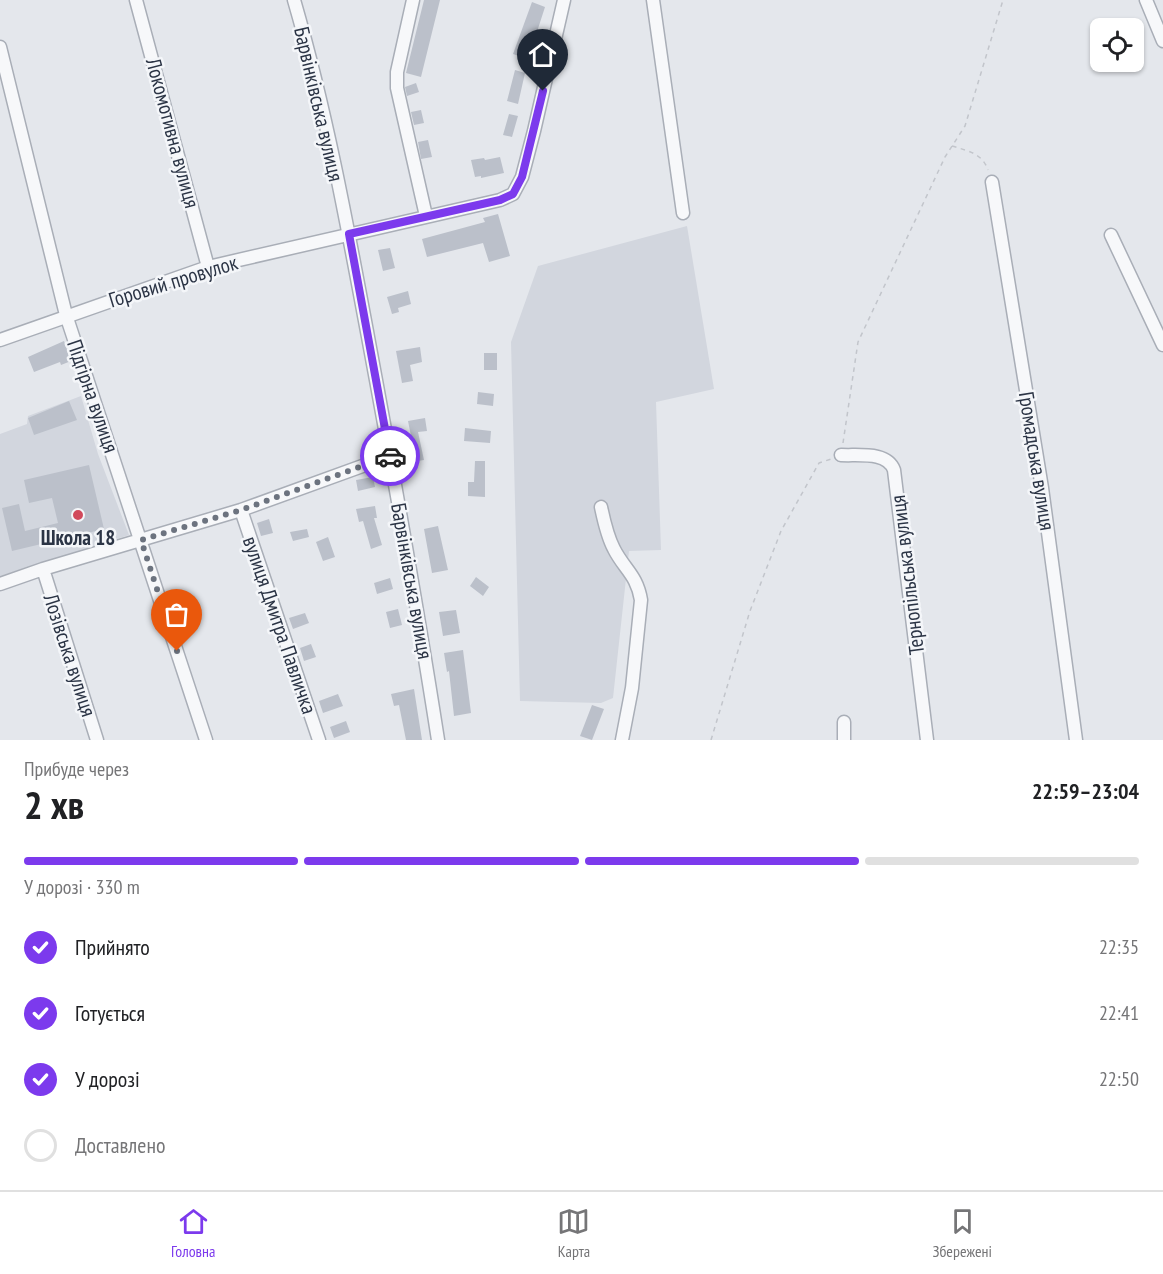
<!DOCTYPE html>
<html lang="uk">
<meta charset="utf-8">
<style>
body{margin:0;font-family:"PT Sans Narrow",sans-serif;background:#f2f2f2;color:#202124;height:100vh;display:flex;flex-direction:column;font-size:22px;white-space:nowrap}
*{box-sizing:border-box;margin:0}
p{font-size:20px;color:#757577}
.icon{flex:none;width:33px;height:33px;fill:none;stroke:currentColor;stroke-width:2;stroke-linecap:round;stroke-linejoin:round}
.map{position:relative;height:740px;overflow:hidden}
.panel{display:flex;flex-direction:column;background:#fff;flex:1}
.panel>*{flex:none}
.tools{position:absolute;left:1090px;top:18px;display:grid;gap:12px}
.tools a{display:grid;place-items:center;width:54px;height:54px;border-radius:9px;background:#fff;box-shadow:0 2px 4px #0004;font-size:30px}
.pin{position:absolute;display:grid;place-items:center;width:51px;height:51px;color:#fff;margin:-62px -26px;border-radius:50% 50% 50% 0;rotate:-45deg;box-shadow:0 0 6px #0007}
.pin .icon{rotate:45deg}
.courier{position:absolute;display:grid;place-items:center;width:60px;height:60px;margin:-30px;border:4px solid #7c3aed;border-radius:50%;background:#fff;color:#222;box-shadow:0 2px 8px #0007}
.overview em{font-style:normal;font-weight:700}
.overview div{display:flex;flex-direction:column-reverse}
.overview{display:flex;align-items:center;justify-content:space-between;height:102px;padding:0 24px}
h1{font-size:39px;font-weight:700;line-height:45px}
.bar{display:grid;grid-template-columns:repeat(4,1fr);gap:9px 6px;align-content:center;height:72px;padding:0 24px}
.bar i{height:8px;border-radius:4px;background:#e0e0e0}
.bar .selected{background:#7c3aed}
.bar p{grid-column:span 4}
ol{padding:0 24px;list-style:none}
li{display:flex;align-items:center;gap:18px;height:66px}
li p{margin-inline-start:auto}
li .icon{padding:6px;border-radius:50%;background:#7c3aed;color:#fff;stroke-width:4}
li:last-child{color:#757577}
li i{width:33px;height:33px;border:3px solid #e0e0e0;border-radius:50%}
.menu{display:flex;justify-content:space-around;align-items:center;height:84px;border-top:2px solid #e0e0e0;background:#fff;font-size:16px;color:#757577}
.menu a{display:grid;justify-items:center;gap:3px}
.menu .selected{color:#7c3aed}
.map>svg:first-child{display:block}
</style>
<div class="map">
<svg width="1163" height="740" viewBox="0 0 1163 740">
<rect width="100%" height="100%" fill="#e4e7ec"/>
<path fill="#d2d6de" d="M 687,226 L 714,389 L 656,402 L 661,550 L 629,551 L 613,698 L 601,703 L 520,701 L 511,342 L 538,266 Z
M 81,396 L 98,454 L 129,535 L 0,576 L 0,434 L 27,424 L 28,416 Z"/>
<path fill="#bbc0ca" d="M 424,0 L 440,0 L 421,77 L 406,73 Z
M 532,2 L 545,7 L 535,38 L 537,39 L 531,60 L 513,54 Z
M 515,70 L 525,73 L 518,104 L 507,101 Z
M 416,83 L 419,92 L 407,96 L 405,87 Z
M 421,110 L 424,123 L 414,125 L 411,112 Z
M 509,114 L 518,116 L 512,137 L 503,135 Z
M 428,140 L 432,157 L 421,159 L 418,142 Z
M 500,157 L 504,173 L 481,178 L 481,176 L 475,177 L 471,160 L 484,158 L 485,160 Z
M 498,214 L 510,256 L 489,262 L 483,243 L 427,257 L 422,239 L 485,222 L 483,218 Z
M 390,248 L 395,268 L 383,271 L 378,250 Z
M 408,291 L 411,304 L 398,308 L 399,312 L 392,314 L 387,297 Z
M 64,341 L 71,361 L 61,365 L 60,362 L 34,372 L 28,357 Z
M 420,347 L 422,362 L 410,365 L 413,381 L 402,383 L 396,351 Z
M 484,353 L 497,353 L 497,370 L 484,370 Z
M 478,392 L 494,394 L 493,406 L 477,404 Z
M 69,401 L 77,420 L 34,435 L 28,418 Z
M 425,418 L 427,431 L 418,432 L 424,460 L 411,462 L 409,447 L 413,446 L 408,421 Z
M 465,428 L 491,431 L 490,443 L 464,441 Z
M 475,461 L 485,461 L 485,497 L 468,496 L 468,482 L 474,482 Z
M 89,465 L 104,529 L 12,551 L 2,508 L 19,504 L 25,531 L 58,523 L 52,498 L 29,503 L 24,480 Z
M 373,477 L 375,487 L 358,491 L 356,480 Z
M 375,506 L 377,518 L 374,518 L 382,545 L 371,549 L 363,521 L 359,522 L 356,509 Z
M 269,519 L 273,533 L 261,536 L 257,523 Z
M 438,526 L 448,570 L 432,573 L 424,529 Z
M 307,529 L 309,537 L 293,541 L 290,532 Z
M 328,537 L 335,557 L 323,561 L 316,542 Z
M 476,577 L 489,587 L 483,596 L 470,586 Z
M 390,578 L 393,589 L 377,594 L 374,583 Z
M 398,609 L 402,625 L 390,628 L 386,612 Z
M 456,610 L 460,633 L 443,636 L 439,612 Z
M 305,613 L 309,623 L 293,629 L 289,618 Z
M 311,644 L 316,657 L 304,661 L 300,648 Z
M 463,650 L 471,713 L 454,716 L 449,671 L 447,672 L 444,653 Z
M 414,689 L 422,740 L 406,740 L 399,705 L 394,706 L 391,694 Z
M 338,694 L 343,706 L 323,713 L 319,701 Z
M 592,705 L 604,709 L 592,740 L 580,736 Z
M 346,721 L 350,732 L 334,738 L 330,727 Z"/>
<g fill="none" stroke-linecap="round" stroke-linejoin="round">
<g stroke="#a9aeb7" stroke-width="15">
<path id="minor" d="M 136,0 L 208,267
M 294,0 C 326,110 347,224 368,337 C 393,471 417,605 438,740
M 413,0 L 397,72 L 397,88 L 426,216
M 653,0 L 683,213
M 1146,0 L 1163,41
M 0,47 L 66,315 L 206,740
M 992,182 L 1042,488 L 1076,740
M 1111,235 L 1163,345
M 0,340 L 208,267 L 500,200 L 513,194 L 522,177 L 534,131 L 564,0
M 841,455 C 858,456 887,451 894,470 L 927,740
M 601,507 C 604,521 607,536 614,549 C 624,569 637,575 641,600 L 632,688 L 622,740
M 241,510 L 319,740
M 43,569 L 97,740
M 0,584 L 43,569 L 241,510 L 390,456
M 844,722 L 844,740"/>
</g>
<path stroke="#c2c5cb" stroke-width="1.5" stroke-dasharray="4.5 4.5" stroke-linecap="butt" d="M 952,146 C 968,151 982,153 988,170
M 843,443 L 858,342 L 945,157 L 965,126 L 1003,0
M 711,740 L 750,611 L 781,531 L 819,463 L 831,459"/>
<use href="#minor" stroke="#f7f8fa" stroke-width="12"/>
</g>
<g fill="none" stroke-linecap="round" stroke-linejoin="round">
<path stroke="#6c737f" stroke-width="6" stroke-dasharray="0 10.8" d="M 177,651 L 141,540 L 241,510 L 390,456"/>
<path stroke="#7c3aed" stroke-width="8" d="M 390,456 L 349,234 L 500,200 L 513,194 L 522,177 L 543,91"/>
</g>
<circle fill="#d1495b" stroke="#f4f6f9" stroke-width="2" cx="78" cy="515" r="6"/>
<g text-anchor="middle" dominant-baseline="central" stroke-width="5" stroke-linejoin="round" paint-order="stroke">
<g font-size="21" fill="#2b3445" stroke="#f4f6f9">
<text transform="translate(319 104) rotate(77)">Барвінківська вулиця</text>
<text transform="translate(173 133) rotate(75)">Локомотивна вулиця</text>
<text transform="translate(173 281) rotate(-17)">Горовий провулок</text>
<text transform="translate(93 396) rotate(71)">Підгірна вулиця</text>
<text transform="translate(1037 461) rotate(81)">Громадська вулиця</text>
<text transform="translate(907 575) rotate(-97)">Тернопільська вулиця</text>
<text transform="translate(412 581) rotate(80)">Барвінківська вулиця</text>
<text transform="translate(280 625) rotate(71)">вулиця Дмитра Павличка</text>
<text transform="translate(70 655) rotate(72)">Лозівська вулиця</text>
</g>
<g font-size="21" font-weight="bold" fill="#2b3445" stroke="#f4f6f9">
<text x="78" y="537">Школа 18</text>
</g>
</g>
</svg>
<div class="tools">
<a><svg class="icon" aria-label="locate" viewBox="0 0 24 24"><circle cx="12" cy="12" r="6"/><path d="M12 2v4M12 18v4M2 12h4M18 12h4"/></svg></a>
</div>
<div class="pin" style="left:177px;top:651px;background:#ea580c"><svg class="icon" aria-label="bag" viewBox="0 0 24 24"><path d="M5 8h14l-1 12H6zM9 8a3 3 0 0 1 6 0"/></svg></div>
<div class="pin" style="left:543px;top:91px;background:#1f2937"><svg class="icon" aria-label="home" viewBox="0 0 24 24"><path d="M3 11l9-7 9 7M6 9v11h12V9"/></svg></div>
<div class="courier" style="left:390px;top:456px"><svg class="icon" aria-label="car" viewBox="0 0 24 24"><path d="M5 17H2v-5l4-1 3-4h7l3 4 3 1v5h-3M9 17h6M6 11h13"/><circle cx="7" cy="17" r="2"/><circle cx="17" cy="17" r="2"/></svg></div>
</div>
<section class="panel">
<div class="overview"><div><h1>2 хв</h1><p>Прибуде через</p></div><em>22:59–23:04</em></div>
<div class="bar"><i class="selected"></i><i class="selected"></i><i class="selected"></i><i></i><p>У дорозі · 330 m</p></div>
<ol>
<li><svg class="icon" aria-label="check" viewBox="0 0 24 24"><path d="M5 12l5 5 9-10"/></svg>Прийнято<p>22:35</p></li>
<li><svg class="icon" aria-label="check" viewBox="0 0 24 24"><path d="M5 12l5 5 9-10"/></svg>Готується<p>22:41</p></li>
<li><svg class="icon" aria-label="check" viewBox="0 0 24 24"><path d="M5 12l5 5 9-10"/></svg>У дорозі<p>22:50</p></li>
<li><i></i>Доставлено</li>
</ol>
</section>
<nav class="menu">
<a class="selected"><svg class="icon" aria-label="home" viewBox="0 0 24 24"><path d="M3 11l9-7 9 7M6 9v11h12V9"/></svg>Головна</a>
<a><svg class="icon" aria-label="map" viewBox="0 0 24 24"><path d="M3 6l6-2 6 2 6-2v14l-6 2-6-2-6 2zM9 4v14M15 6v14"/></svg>Карта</a>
<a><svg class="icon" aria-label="saved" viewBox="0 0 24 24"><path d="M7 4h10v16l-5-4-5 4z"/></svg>Збережені</a>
</nav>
